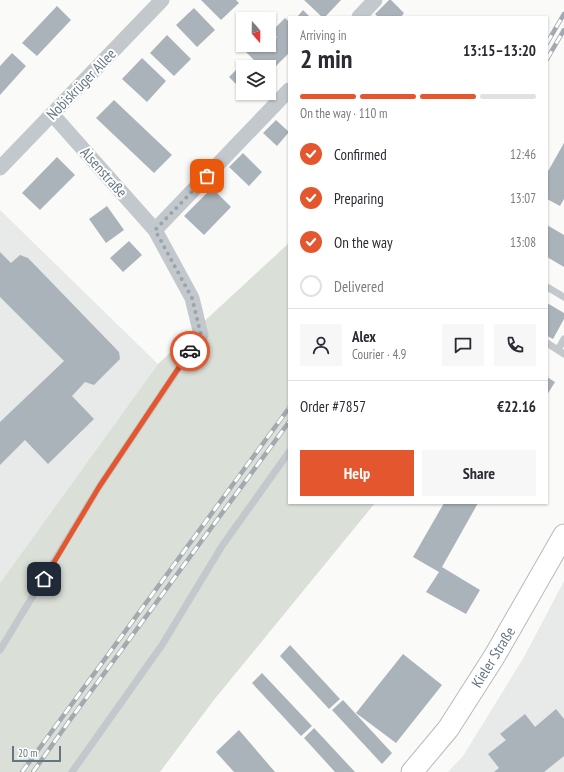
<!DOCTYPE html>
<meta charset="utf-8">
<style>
body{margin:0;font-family:"PT Sans Narrow",sans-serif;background:#f7f7f7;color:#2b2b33;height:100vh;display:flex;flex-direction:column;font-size:15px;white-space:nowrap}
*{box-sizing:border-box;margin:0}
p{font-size:13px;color:#7c7c81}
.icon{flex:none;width:22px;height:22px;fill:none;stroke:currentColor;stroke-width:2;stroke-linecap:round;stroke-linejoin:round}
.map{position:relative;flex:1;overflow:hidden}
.sheet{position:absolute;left:288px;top:16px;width:260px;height:488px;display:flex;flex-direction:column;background:#fff;border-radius:0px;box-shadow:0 1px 3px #0004}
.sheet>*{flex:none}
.needle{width:26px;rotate:160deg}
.controls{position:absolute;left:236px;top:12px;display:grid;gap:8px}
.controls a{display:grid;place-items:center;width:40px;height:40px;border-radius:0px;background:#fff;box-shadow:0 1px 3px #0004;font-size:20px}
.scale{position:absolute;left:12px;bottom:10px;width:49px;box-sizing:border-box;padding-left:4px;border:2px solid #657683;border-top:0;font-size:11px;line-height:14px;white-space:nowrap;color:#657683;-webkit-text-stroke:3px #fff;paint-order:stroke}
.pin{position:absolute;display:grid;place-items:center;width:34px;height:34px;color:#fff;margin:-17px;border-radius:8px;box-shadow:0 2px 6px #0006}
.courier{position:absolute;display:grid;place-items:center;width:40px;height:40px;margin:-20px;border:3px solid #e4572e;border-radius:50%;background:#fff;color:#222;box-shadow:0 1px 5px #0007}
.summary em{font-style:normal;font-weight:700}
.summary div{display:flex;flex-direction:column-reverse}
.summary{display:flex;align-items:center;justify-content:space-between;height:68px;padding:0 12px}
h1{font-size:26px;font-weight:700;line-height:30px}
.bar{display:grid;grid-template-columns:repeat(4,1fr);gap:6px 4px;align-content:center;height:48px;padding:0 12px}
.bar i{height:5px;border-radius:3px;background:#e1e1e2}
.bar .selected{background:#e4572e}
.bar p{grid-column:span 4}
.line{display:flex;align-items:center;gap:10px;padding:0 12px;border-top:1px solid #e1e1e2}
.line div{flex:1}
.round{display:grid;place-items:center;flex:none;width:42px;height:42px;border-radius:0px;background:#f7f7f7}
ol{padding:0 12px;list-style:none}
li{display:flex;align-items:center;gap:12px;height:44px}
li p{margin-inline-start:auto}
li .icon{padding:4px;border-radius:50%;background:#e4572e;color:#fff;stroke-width:4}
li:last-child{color:#7c7c81}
li i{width:22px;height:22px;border:2px solid #e1e1e2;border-radius:50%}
.button{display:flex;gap:8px;margin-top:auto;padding:8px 12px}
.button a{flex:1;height:46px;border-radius:0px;background:#e4572e;color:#fff;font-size:16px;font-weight:700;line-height:46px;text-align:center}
.button a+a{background:#f7f7f7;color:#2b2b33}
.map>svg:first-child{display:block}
</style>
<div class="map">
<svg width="564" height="772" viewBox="0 0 564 772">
<rect width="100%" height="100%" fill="#fafaf8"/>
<path fill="#e8e9e9" d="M 0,210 L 158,364 L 0,583 Z
M 564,581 L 564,772 L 448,772 L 463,756 L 524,657 Z"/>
<path fill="#dadfd7" d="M 289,243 L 289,503 L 375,503 L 213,701 L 160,772 L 0,772 L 0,583 L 158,364 Z"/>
<path fill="#aab3b9" d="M 201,0 L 236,0 L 239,3 L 221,20 Z
M 304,0 L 341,0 L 325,17 L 322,17 Z
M 389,0 L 391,0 L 404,13 L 401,17 L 378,17 L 375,14 Z
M 57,6 L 71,20 L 37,56 L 22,43 Z
M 194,8 L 215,30 L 197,47 L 176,25 Z
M 303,10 L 310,17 L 297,17 Z
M 285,18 L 289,22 L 289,53 L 269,73 L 269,67 L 261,67 L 244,50 L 249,45 L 269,45 L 269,37 L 273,41 L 277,37 L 272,31 Z
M 167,35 L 191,59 L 174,76 L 150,53 Z
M 12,53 L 26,66 L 0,95 L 0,66 Z
M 142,58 L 166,81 L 147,102 L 122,79 Z
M 246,60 L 253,67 L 243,67 L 243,91 L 229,77 Z
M 114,100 L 172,155 L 154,173 L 96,118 Z
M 276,120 L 289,132 L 277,146 L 263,133 Z
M 564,143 L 564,199 L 560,206 L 547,199 L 547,173 Z
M 243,153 L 262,172 L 249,186 L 229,167 Z
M 57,157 L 75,175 L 40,210 L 22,193 Z
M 212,188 L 231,207 L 204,235 L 184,216 Z
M 107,206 L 124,230 L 106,243 L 89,219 Z
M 547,225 L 564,235 L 564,267 L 547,257 Z
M 129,241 L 142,255 L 123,272 L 110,258 Z
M 0,252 L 11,263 L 20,255 L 28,258 L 119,352 L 120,359 L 94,385 L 85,382 L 72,396 L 94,419 L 48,464 L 25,440 L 0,465 L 0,422 L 64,361 L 0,297 Z
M 547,303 L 564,313 L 564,319 L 553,339 L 547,336 Z
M 547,377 L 555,382 L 547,395 Z
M 444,503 L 478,503 L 442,567 L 480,590 L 466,614 L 426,592 L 439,572 L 413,557 Z
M 290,645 L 340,699 L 329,709 L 280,656 Z
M 403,654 L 442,685 L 396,743 L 356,713 Z
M 262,673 L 312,726 L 301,736 L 252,683 Z
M 343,700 L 392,753 L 382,764 L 332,710 Z
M 556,709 L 564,719 L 564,756 L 544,772 L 494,772 L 499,768 L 488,754 L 506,740 L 500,734 L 525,714 L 535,727 Z
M 314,728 L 355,772 L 335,772 L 304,738 Z
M 239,730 L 275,772 L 234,772 L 216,752 Z"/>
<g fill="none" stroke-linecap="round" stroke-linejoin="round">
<g stroke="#b3babf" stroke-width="23">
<path id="secondary" d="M 412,772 L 448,729 L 494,657 L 564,535"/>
</g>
<path stroke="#c3c8cc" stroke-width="7" d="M 547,287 L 564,297
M 547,343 L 564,354
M 558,350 L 564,339
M 0,650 L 99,487 L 201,335
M 72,772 L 162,645 L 222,546 L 289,452"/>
<path stroke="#c3c8cc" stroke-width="15" d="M 359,17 L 375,0
M 52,114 L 155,230 L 192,298 L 201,335
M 0,168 L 162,0
M 155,230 L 289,90"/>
<use href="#secondary" stroke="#fff" stroke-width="21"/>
<g stroke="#a2aab0" stroke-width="4.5">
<path id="rail" d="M 547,43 L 564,14
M 547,59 L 564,30
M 22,772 L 289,408
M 33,772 L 70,720 L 289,422"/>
</g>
<use href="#rail" stroke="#fff" stroke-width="3" stroke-dasharray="9" stroke-linecap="butt"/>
</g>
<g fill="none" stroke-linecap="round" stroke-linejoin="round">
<path stroke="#99a4ac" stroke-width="4" stroke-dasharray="0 7.2" d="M 190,351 L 201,335 L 192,298 L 155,230 L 207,176"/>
<path stroke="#e4572e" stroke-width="5" d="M 44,579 L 99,487 L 190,351"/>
</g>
<g text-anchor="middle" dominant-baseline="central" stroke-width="4" stroke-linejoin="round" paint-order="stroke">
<g font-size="15" fill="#657683" stroke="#fff">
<text transform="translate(81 84) rotate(-46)">Nobiskrüger Allee</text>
<text transform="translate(104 172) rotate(48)">Alsenstraße</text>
<text transform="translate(493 657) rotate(-58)">Kieler Straße</text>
</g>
</g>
</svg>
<div class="controls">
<a><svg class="needle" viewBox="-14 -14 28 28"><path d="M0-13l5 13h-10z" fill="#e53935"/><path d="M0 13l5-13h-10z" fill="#7c7c81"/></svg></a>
<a><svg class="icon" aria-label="layers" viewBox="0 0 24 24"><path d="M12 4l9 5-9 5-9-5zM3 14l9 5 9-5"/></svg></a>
</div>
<div class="scale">20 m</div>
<div class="pin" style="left:207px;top:176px;background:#ea580c"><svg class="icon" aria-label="bag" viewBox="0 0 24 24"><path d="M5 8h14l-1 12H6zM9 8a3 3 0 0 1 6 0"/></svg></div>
<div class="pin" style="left:44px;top:579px;background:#1f2937"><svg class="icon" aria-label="home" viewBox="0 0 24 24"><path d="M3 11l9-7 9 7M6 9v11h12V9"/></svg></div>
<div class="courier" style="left:190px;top:351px"><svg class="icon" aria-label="car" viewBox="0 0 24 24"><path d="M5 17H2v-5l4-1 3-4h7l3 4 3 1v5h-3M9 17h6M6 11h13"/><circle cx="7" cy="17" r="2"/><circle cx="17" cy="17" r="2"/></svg></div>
<section class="sheet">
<div class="summary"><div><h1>2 min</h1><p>Arriving in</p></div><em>13:15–13:20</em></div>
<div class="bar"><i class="selected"></i><i class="selected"></i><i class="selected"></i><i></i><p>On the way · 110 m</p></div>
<ol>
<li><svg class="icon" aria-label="check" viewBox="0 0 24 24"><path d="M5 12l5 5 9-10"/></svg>Confirmed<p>12:46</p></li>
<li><svg class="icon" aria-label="check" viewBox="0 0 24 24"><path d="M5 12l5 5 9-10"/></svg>Preparing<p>13:07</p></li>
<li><svg class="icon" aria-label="check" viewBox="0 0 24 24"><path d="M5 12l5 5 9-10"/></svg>On the way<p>13:08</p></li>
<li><i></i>Delivered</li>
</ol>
<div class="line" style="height:72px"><a class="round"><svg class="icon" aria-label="person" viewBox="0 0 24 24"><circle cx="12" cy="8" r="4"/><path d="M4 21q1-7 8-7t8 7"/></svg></a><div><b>Alex</b><p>Courier · 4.9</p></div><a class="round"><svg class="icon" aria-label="chat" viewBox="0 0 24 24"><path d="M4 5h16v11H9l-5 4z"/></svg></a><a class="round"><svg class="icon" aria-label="phone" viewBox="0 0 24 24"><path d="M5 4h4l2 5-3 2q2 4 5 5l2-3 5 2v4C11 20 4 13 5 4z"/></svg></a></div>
<div class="line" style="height:52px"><div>Order #7857</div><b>€22.16</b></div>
<div class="button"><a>Help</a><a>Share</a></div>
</section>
</div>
